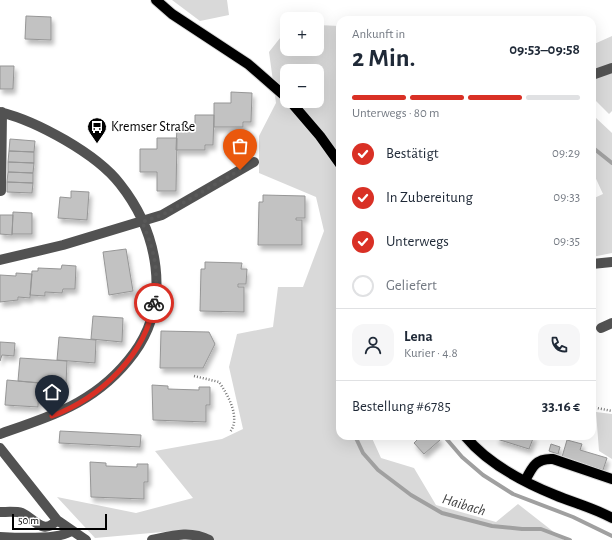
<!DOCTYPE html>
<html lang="de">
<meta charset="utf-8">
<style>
body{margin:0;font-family:"Alegreya Sans",sans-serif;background:#f6f6f7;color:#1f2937;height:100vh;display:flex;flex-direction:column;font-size:15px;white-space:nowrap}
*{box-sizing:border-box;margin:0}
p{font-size:13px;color:#747a83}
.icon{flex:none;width:22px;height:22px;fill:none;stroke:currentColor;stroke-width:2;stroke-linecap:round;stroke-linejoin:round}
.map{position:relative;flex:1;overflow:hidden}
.details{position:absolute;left:336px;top:16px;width:260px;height:424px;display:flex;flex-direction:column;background:#fff;border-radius:12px;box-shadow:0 4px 16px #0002}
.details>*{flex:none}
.tools{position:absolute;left:280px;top:12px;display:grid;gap:8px}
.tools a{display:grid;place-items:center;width:44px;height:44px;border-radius:8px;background:#fff;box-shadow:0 4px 16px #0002;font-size:20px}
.scale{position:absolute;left:12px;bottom:10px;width:95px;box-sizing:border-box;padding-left:4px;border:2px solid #000;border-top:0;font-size:11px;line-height:14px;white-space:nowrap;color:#000;-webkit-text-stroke:3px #fff;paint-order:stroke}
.pin{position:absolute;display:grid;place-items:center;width:34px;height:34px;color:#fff;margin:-41px -17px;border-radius:50% 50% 50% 0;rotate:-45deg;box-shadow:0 0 4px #0007}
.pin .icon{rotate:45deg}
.courier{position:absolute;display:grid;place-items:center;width:40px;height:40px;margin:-20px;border:3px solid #d93025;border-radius:50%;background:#fff;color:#222;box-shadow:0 1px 5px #0007}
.overview em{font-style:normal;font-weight:600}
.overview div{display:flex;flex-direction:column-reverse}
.overview{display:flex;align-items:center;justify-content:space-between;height:68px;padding:0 16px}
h1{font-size:26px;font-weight:600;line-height:30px}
.bar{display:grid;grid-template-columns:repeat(4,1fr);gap:6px 4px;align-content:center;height:48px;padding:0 16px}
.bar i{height:5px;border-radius:3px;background:#e0e1e3}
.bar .on{background:#d93025}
.bar p{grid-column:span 4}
.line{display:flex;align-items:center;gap:10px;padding:0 16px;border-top:1px solid #e0e1e3}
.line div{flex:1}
.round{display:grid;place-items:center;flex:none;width:42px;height:42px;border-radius:12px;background:#f6f6f7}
ol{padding:0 16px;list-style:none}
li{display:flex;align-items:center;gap:12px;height:44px}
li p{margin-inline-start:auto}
li .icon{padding:4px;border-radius:50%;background:#d93025;color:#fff;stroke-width:4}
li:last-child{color:#747a83}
li i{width:22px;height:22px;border:2px solid #e0e1e3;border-radius:50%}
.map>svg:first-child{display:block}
</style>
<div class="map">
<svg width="612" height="540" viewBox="0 0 612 540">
<defs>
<filter id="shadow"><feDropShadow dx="2.5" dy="4.5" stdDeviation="2" flood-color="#0004"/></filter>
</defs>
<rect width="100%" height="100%" fill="#fff"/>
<path fill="#d9d9d9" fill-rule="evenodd" d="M 172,0 L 227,0 L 229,15 L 200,21 Z
M 317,25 L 340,26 L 340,327 L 338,334 L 340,341 L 340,436 L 371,436 L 381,458 L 414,468 L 436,505 L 496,522 L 518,504 L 564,540 L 210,540 L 174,531 L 95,538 L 57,497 L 136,513 L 193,498 L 155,451 L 222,439 L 243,429 L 229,367 L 237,334 L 273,327 L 278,287 L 303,287 L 324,231 L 316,197 L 259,173 L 259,136 L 276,103 L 269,52 L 284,33 L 287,33 L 287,49 L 317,49 ZM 287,71 L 317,71 L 317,101 L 287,101 Z
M 612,36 L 612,111 L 609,114 L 592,97 L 592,45 Z
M 592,117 L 595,117 L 612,133 L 612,253 L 592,257 L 592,199 L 603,194 L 592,170 Z
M 596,412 L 612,414 L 612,459 L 599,451 Z"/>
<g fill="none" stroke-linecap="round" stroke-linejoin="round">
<path stroke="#a0a0a0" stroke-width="4" d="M 592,147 L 612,163
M 355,436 L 363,453 L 378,470 L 411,495 L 442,513 L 492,526 L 522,529 L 541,529 L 570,540
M 444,436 L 462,457 L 483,475 L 513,494 L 573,517 L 612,536"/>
</g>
<path fill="#c2c2c2" stroke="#969696" filter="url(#shadow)" d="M 26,16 L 51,17 L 51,40 L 25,39 Z
M 0,66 L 14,66 L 13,89 L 0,89 Z
M 231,92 L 252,93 L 251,122 L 243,122 L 243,127 L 214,127 L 214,103 L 231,103 Z
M 195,115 L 214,115 L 213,145 L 205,145 L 205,150 L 176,150 L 177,126 L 195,126 Z
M 157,138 L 177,138 L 176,191 L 157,191 L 157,172 L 140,172 L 140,149 L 157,149 Z
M 10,139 L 35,141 L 34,152 L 9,151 Z
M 9,151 L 34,152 L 34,163 L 8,162 Z
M 8,162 L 34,163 L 33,173 L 8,172 Z
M 8,172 L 33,173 L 33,183 L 7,182 Z
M 7,182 L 33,183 L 32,193 L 7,192 Z
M 71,191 L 89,192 L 87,220 L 58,218 L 60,197 L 71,198 Z
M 263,195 L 305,196 L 305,218 L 296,218 L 296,220 L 302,220 L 302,245 L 258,245 L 259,202 L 263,202 Z
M 13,212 L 32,213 L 32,234 L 12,234 Z
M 0,215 L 13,215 L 12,235 L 0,234 Z
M 126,249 L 133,291 L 109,295 L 103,252 Z
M 205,262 L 242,263 L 241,269 L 247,269 L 246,284 L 238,284 L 238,287 L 244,287 L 244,312 L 200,311 L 201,269 L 205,269 Z
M 62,265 L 76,266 L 75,289 L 63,289 L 62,293 L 45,292 L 45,296 L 30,295 L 32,271 L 38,271 L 38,268 L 61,269 Z
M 16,273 L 32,274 L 30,298 L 18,297 L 18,300 L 0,302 L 0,275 L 16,276 Z
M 93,316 L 123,318 L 122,342 L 91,339 Z
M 161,331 L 209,332 L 215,344 L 203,368 L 160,368 Z
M 59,337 L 96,340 L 95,363 L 57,360 Z
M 0,342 L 15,343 L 14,356 L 2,355 L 0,361 Z
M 20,358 L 67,361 L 66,385 L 18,381 Z
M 7,380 L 39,383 L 38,407 L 5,405 Z
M 152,385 L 168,386 L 168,389 L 199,390 L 199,387 L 210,387 L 210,405 L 206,405 L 206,422 L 153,420 Z
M 60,431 L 141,435 L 140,447 L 59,443 Z
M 421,436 L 437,436 L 440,440 L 424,454 L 414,443 Z
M 498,436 L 534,436 L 529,449 L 497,439 Z
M 567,440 L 582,444 L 580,450 L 607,458 L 603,470 L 562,457 Z
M 551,444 L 560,447 L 558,454 L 549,451 Z
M 90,462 L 106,463 L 106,466 L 137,467 L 137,464 L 148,464 L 148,482 L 144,482 L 144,499 L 91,497 Z"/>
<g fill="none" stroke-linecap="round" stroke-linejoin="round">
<g stroke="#dbdbdb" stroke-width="12">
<path id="major" d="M 156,0 L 172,14 L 248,64 L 287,98
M 290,101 L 320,136 L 340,164
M 465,436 C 487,463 523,482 555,495 C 574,503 594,508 612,518
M 525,481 C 532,467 536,458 553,459 L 612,479"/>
</g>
<path stroke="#747474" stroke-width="2.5" stroke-dasharray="1 2" stroke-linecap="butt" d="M 194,376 L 219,382 C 228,395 241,418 230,432
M 592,407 L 612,411"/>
<path stroke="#525252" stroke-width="10" d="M 592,75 L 612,68
M 0,112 C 37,121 97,154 120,184 C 158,232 172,301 134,353 C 98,402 54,415 0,434
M 1,191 L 2,112
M 0,260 L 63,245 L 162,215 L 254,162
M 592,264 L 612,262
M 601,328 L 612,323
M 0,448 L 57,520 L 86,540
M 0,512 C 7,512 16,511 22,513 C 35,519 43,536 57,520
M 0,537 C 18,538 58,540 71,531
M 152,540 C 171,536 190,530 209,540"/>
<use href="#major" stroke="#000" stroke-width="10"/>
</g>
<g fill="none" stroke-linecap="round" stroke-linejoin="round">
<path stroke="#595959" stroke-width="4" stroke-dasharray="0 7.2" d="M 154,303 C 159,271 155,251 142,222 L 162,215 L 240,170"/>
<path stroke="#d93025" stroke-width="5" d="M 52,416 C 100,398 146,355 154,303"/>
</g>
<defs>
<g id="bus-pin" transform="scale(1)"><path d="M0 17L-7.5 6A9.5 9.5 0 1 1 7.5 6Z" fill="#000" stroke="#fff"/><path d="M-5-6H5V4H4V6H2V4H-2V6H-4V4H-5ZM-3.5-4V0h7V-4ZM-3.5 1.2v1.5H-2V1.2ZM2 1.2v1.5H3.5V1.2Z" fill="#fff"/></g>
</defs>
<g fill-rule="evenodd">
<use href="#bus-pin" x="97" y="127"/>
</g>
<g text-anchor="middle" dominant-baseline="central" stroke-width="3.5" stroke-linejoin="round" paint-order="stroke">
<g font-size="14" fill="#000" stroke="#fff" text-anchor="start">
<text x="111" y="127">Kremser Straße</text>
</g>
<g font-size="15" font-style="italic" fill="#414141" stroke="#fff">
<text transform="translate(464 505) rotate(17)">Haibach</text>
</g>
</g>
</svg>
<div class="tools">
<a>+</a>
<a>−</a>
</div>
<div class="scale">50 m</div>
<div class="pin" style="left:240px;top:170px;background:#ea580c"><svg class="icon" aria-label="bag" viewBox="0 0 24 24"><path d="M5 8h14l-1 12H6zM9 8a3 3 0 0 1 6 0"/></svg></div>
<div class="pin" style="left:52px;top:416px;background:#1f2937"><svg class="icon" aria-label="home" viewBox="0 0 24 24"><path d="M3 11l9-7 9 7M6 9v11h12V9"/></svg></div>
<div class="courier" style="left:154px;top:303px"><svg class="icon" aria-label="bike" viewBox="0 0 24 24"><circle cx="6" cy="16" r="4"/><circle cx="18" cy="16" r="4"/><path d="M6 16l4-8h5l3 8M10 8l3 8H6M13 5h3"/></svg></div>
<section class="details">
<div class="overview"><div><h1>2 Min.</h1><p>Ankunft in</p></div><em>09:53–09:58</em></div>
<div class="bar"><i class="on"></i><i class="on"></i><i class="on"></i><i></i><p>Unterwegs · 80 m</p></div>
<ol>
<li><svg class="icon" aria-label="check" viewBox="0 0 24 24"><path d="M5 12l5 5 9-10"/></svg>Bestätigt<p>09:29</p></li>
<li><svg class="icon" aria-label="check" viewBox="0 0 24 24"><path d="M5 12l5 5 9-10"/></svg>In Zubereitung<p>09:33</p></li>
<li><svg class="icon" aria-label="check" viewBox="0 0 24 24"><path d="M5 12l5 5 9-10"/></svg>Unterwegs<p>09:35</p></li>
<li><i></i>Geliefert</li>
</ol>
<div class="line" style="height:72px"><a class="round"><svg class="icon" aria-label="person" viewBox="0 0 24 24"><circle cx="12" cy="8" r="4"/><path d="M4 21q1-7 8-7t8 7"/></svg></a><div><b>Lena</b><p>Kurier · 4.8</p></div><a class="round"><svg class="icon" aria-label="phone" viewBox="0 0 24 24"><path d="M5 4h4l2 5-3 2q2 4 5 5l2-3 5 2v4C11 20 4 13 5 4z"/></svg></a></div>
<div class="line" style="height:52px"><div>Bestellung #6785</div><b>33.16 €</b></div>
</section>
</div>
